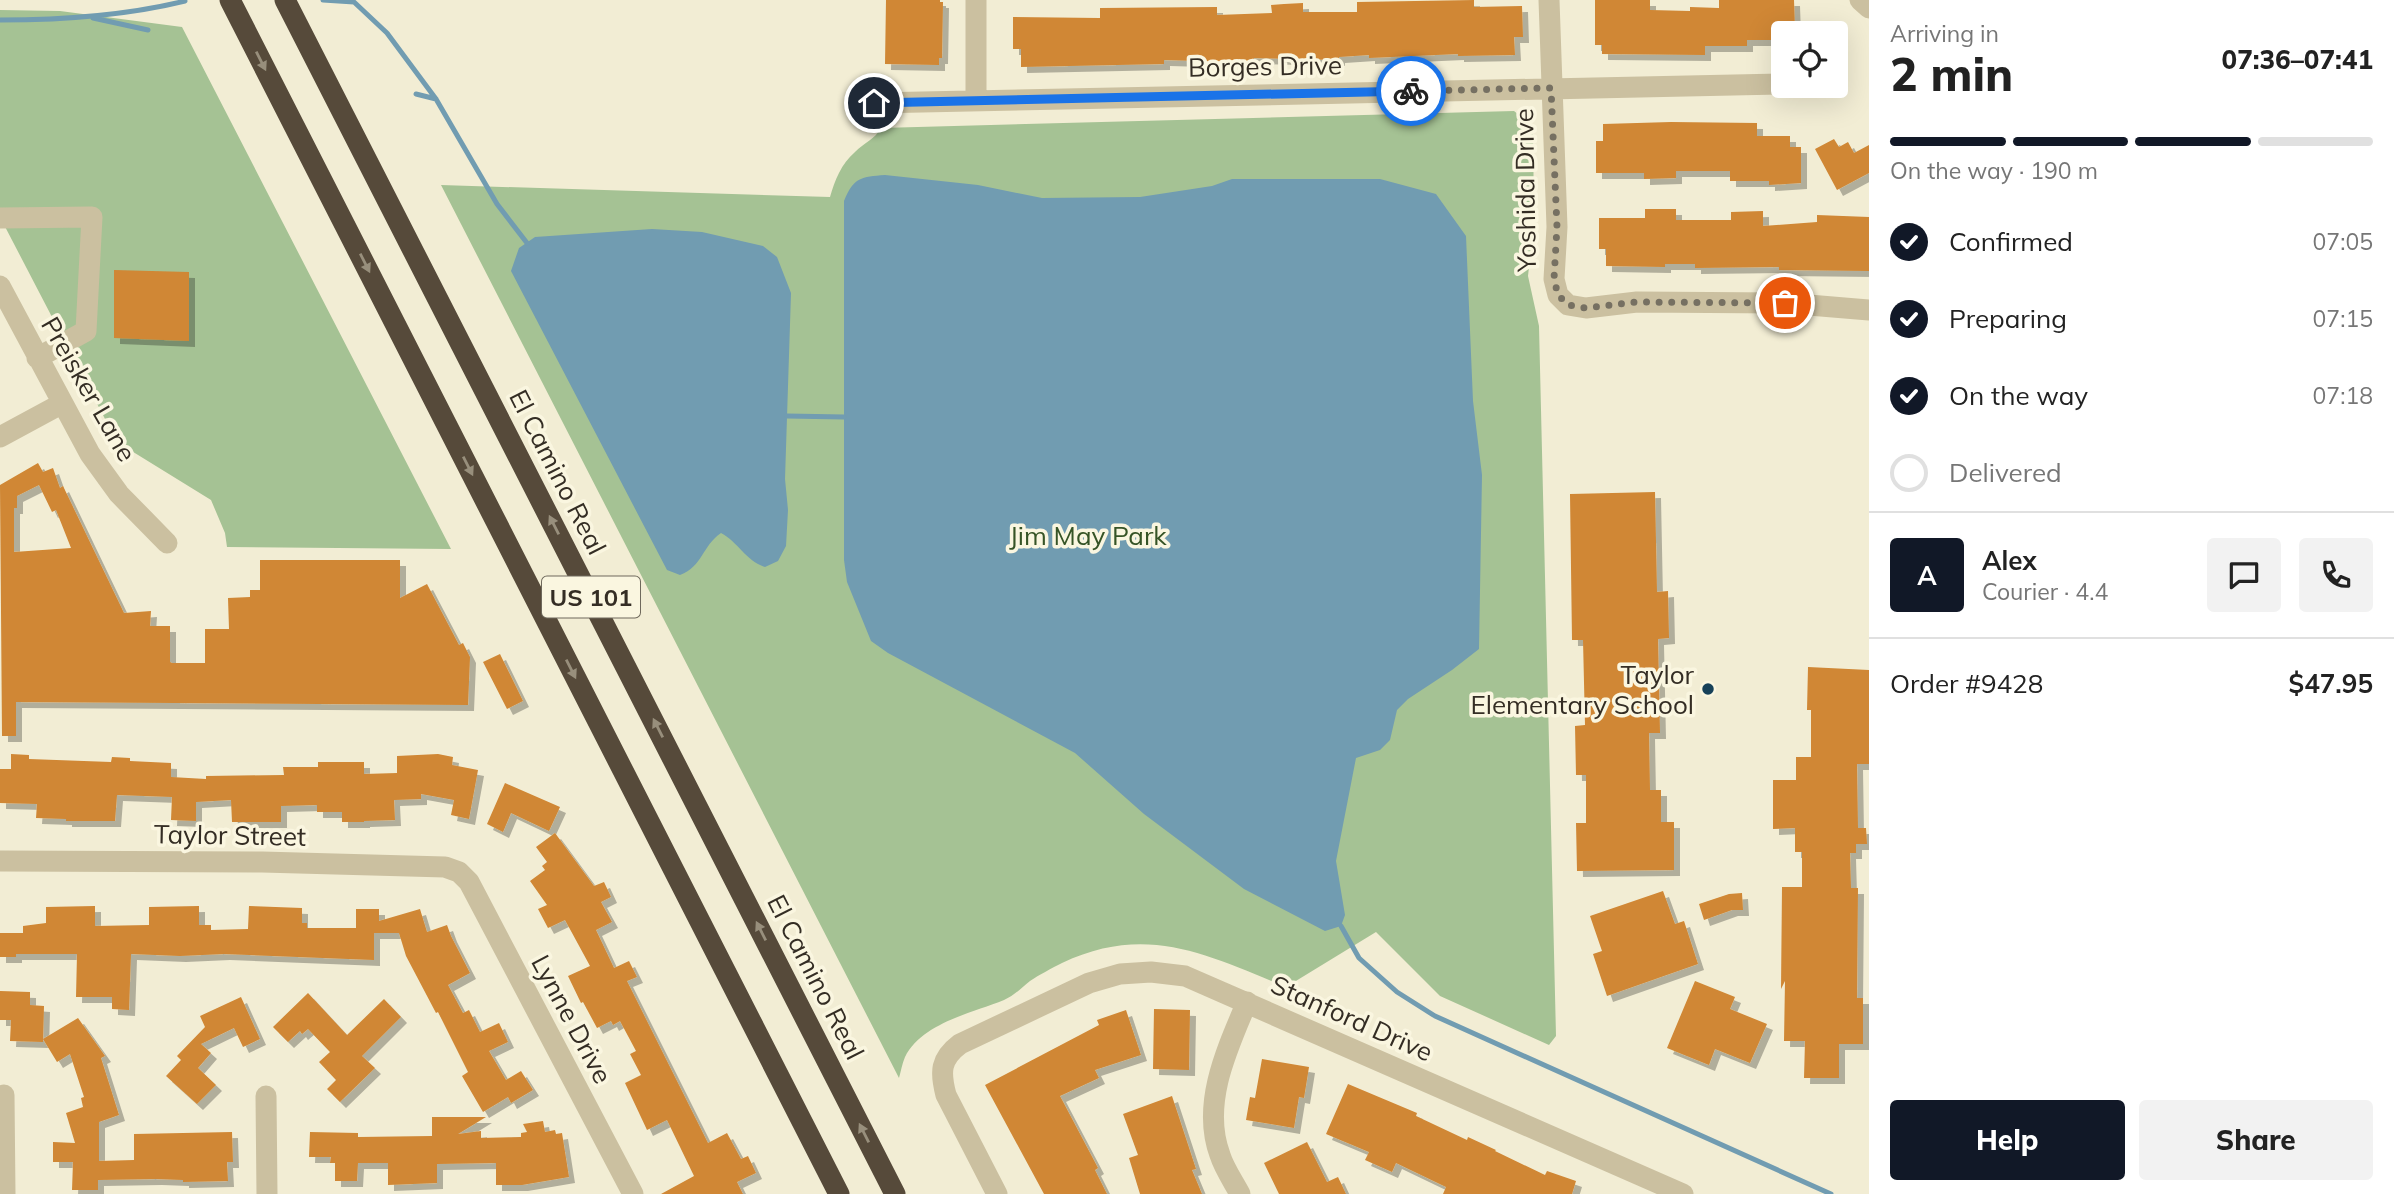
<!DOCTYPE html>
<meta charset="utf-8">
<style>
body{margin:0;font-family:Mulish,sans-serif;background:#f2f2f2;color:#222;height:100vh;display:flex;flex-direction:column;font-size:26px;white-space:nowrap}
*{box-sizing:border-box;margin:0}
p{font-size:23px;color:#767676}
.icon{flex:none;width:38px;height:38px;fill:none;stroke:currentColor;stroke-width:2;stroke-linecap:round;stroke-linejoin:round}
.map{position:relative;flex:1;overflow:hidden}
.details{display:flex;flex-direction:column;background:#fff;width:525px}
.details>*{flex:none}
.controls{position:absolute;left:1771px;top:21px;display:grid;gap:14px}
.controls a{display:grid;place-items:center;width:77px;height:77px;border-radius:7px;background:#fff;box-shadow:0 7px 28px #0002;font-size:35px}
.pin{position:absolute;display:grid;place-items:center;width:60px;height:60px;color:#fff;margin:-30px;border:4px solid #fff;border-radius:50%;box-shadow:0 2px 7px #0007}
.courier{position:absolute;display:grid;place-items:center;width:70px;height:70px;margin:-35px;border:5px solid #1a73e8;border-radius:50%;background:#fff;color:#222;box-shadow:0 2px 9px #0007}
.summary em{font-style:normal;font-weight:800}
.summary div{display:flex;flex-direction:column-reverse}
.summary{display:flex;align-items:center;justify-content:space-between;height:119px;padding:0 21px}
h1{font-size:46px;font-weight:800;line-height:52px}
.bar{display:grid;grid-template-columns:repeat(4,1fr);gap:10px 7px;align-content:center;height:84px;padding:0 21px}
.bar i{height:9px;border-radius:5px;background:#e0e0e0}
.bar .current{background:#111827}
.bar p{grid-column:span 4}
.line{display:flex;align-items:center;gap:18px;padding:0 21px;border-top:2px solid #e0e0e0}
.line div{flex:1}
.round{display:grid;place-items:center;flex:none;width:74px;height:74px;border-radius:7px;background:#f2f2f2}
ol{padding:0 21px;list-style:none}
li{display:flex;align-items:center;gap:21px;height:77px}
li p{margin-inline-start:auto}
li .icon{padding:7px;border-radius:50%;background:#111827;color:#fff;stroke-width:4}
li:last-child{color:#767676}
li i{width:38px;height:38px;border:4px solid #e0e0e0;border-radius:50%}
.primary-button{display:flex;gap:14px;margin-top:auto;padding:14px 21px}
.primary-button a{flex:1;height:80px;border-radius:7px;background:#111827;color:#fff;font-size:28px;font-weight:800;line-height:80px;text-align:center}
.primary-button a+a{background:#f2f2f2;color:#222}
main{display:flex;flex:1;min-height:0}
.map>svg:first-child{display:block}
</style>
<main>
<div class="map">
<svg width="1869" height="1194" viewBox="0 0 1869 1194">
<defs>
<filter id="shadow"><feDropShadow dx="6" dy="6" stdDeviation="0" flood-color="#0004"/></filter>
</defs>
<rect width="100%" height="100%" fill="#f2edd4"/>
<path fill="#a5c294" d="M 0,10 L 60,11 L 182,27 L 451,549 L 227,547 L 225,533 L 211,500 L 117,442 L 0,217 Z
M 1514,111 L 1533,126 L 1534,222 L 1528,276 L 1539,326 L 1556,1036 L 1549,1045 L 1440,996 L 1376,932 L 1286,987 C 1207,955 1147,923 1062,963 C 1052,968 1039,975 1030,981 C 1021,988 1014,996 1004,1000 C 972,1013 922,1023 905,1057 C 902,1064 901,1071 899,1078 L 441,185 L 830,197 C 835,180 841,164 855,152 C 864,143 875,139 881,128 Z"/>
<path fill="#719cb1" d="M 885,175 L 978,185 L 1042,198 L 1140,197 L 1212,186 L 1232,179 L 1380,179 L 1436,194 L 1466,236 L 1473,401 L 1482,475 L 1479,649 L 1452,670 L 1408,699 L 1397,710 L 1390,740 L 1380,750 L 1356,758 L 1336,861 L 1345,915 L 1341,926 L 1325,931 L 1244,889 L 1144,814 L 1075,753 L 888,653 L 871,641 L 847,582 L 844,560 L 844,201 C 854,177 861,177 885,175 Z
M 652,229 L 702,232 L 763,246 L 777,257 L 791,293 L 785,479 L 788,510 L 786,546 L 778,561 L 765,567 C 746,561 738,542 721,533 C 702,546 703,566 680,575 L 667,570 L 511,271 L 519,248 L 535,237 Z"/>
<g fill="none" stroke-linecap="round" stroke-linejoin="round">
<path stroke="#719cb1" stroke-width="5" d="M 323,0 L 354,2 L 387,33 L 436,99 L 497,204 L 527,243
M 93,18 L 148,30
M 0,20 C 63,20 124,16 185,1
M 416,94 L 436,99
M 787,416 L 844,417
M 1341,926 L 1359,958 L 1397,992 L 1435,1016 L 1831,1194"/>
</g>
<path fill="#d08734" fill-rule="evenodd" filter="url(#shadow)" d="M 886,0 L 940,0 L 940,2 L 943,2 L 942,58 L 939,58 L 939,65 L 885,64 Z
M 1474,0 L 1474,7 L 1522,6 L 1523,37 L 1514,37 L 1515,55 L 1458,56 L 1458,54 L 1369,58 L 1369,55 L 1339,57 L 1339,60 L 1254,58 L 1254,61 L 1233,62 L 1164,60 L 1164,64 L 1021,67 L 1021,49 L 1013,49 L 1013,17 L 1100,18 L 1100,8 L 1217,7 L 1217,15 L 1272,13 L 1271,5 L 1284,4 L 1303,3 L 1303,12 L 1357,12 L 1357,2 Z
M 1595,0 L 1650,0 L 1650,10 L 1690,11 L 1690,7 L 1719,8 L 1719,0 L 1794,0 L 1795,29 L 1778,29 L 1778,40 L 1747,40 L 1747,46 L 1705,46 L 1705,55 L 1602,54 L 1602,45 L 1595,45 Z
M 1671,122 L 1757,123 L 1757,136 L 1790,136 L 1790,147 L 1801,147 L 1801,183 L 1769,185 L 1769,181 L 1730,181 L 1730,171 L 1676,171 L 1676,178 L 1644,179 L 1644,173 L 1596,173 L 1596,141 L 1603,141 L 1603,124 Z
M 1834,139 L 1839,147 L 1848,142 L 1854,153 L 1869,145 L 1869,173 L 1837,190 L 1815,149 Z
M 1645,209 L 1676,209 L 1676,220 L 1731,220 L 1731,212 L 1763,211 L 1763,226 L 1817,222 L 1817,215 L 1869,217 L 1869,271 L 1779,270 L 1779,267 L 1695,268 L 1695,264 L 1665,264 L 1665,267 L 1606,266 L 1606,249 L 1599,249 L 1599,218 L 1645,218 Z
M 114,270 L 189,272 L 189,341 L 114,338 Z
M 38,463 L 43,472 L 53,468 L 60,488 L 63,486 L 124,613 L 151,611 L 150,626 L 170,626 L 170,662 L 172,663 L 205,663 L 205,629 L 229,629 L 228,598 L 250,597 L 250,590 L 260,590 L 260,560 L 400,560 L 400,598 L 427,584 L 459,645 L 463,643 L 470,657 L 468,705 L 16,702 L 16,736 L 2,736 L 0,485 ZM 39,485 L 52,512 L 56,510 L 71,548 L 14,552 L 14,508 L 17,508 L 17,496 Z
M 1655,492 L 1657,592 L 1668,591 L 1669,638 L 1658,639 L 1660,733 L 1649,733 L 1650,790 L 1661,790 L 1661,822 L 1674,822 L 1674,870 L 1577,871 L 1576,823 L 1586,823 L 1586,775 L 1576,775 L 1575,726 L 1585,725 L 1583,640 L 1572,640 L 1570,494 Z
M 500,654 L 523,701 L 507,709 L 483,662 Z
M 1808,667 L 1869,670 L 1869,764 L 1857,764 L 1858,828 L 1866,828 L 1867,844 L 1856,844 L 1856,853 L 1850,853 L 1851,888 L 1858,888 L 1857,998 L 1863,998 L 1863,1044 L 1839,1044 L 1839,1078 L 1804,1078 L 1805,1041 L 1784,1041 L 1785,981 L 1781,989 L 1782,887 L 1802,887 L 1802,852 L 1795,852 L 1795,828 L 1773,829 L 1773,780 L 1796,780 L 1796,757 L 1811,757 L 1811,710 L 1807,710 Z
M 11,754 L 29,755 L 29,759 L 111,762 L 112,757 L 130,758 L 130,761 L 171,763 L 171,777 L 206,779 L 206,776 L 284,775 L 283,767 L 318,767 L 318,762 L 364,762 L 364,774 L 397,773 L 397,756 L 438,754 L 453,757 L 452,765 L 478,770 L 469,819 L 451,815 L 454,800 L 421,794 L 421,799 L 394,800 L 395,820 L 364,821 L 364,822 L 342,822 L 342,812 L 317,812 L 317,805 L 281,806 L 281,822 L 232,822 L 231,800 L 196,802 L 196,821 L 171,820 L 172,797 L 117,795 L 115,821 L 66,821 L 66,819 L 36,818 L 37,804 L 0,803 L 0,769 L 11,769 Z
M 505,783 L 560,807 L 549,831 L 511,813 L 503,832 L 487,824 Z
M 555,833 L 594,886 L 604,882 L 611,897 L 601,902 L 612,922 L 596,930 L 614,968 L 629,961 L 637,977 L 627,981 L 708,1143 L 727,1133 L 741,1159 L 748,1156 L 756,1173 L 737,1182 L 743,1194 L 661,1194 L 694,1176 L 667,1120 L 647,1130 L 625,1083 L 641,1075 L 630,1054 L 636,1051 L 620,1021 L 613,1025 L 611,1021 L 597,1028 L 583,1002 L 581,1003 L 568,976 L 590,966 L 565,920 L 548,928 L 538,909 L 547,905 L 530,881 L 545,870 L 542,866 L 547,862 L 536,847 Z
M 1663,891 L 1675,924 L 1684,921 L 1698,964 L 1607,996 L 1593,954 L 1602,951 L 1590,916 Z
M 1742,893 L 1743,910 L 1732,910 L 1704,920 L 1699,904 L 1729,894 Z
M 95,906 L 95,926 L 149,925 L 149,907 L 199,906 L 199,925 L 211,925 L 211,930 L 248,929 L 249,906 L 302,908 L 302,923 L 307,923 L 307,928 L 356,928 L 356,909 L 379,909 L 379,921 L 420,909 L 427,932 L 447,925 L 451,936 L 470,973 L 448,985 L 463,1013 L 469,1010 L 480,1032 L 499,1023 L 508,1042 L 489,1051 L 506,1080 L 521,1071 L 533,1090 L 511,1103 L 508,1097 L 483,1112 L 462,1076 L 468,1072 L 438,1012 L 436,1013 L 406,956 L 399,933 L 374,933 L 374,960 L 224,954 L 180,956 L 131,954 L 129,1010 L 112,1009 L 112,997 L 76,997 L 77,954 L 16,954 L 16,957 L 0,957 L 0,933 L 23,933 L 23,926 L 46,923 L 46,907 Z
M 1695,981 L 1735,997 L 1730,1009 L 1767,1024 L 1750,1063 L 1715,1049 L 1709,1065 L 1667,1048 Z
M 0,991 L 30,992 L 30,1005 L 44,1006 L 43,1042 L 10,1041 L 11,1020 L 0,1020 Z
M 308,993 L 347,1035 L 384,999 L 401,1017 L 362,1056 L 375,1068 L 340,1102 L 327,1089 L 336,1080 L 319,1062 L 330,1052 L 308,1029 L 302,1034 L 300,1031 L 288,1042 L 273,1027 Z
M 241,997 L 260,1039 L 243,1047 L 234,1028 L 201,1044 L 211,1053 L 198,1068 L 216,1085 L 197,1104 L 166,1076 L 181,1060 L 177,1056 L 205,1027 L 200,1016 Z
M 1154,1009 L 1190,1010 L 1189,1070 L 1153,1069 Z
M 1126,1010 L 1141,1055 L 1095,1070 L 1099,1078 L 1060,1096 L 1098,1168 L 1095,1170 L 1107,1194 L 1044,1194 L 985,1085 L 1099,1025 L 1097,1020 Z
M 78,1018 L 105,1056 L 101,1058 L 119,1115 L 99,1122 L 99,1161 L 134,1160 L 134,1134 L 232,1132 L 233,1162 L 227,1162 L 228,1181 L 183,1182 L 183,1180 L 156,1179 L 98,1180 L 98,1190 L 72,1190 L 73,1162 L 53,1162 L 53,1142 L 75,1143 L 66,1113 L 83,1107 L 81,1098 L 84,1097 L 70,1054 L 57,1062 L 43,1039 Z
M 1262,1059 L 1309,1067 L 1304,1098 L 1299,1097 L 1294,1128 L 1246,1120 L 1250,1097 L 1255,1098 Z
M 1348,1084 L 1417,1113 L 1416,1116 L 1467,1140 L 1468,1137 L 1496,1150 L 1495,1151 L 1545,1175 L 1547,1171 L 1576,1181 L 1572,1194 L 1443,1194 L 1446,1187 L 1396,1163 L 1392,1172 L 1365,1160 L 1369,1152 L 1326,1134 Z
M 1172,1096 L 1196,1169 L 1192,1170 L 1202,1194 L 1140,1194 L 1129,1158 L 1138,1155 L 1123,1114 Z
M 432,1117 L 486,1117 L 458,1134 L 481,1131 L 481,1138 L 521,1137 L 521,1133 L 527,1132 L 523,1124 L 543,1121 L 545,1132 L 555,1130 L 556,1134 L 562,1133 L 569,1177 L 522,1185 L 496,1185 L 496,1163 L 437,1164 L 437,1183 L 388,1185 L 388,1163 L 358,1163 L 357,1181 L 335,1181 L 335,1163 L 330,1163 L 331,1157 L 309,1157 L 310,1132 L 358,1133 L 358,1137 L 432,1136 Z
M 1307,1142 L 1327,1182 L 1338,1177 L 1346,1194 L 1279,1194 L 1264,1163 Z"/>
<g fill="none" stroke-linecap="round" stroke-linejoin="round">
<path stroke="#cbc0a0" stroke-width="21" d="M 976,0 L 976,101
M 1549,0 L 1557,227 L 1554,279 L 1558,295 L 1568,305 L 1586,308 L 1637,302 L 1785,303 L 1869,310
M 1860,0 L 1869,8
M 874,103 L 1783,84
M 0,218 L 92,217 L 86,331 L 37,358
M 0,286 L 90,454 L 119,494 L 167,543
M 0,437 L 61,404
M 0,861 L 262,862 L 445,867 L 459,872 L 469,882 L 633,1194
M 4,1095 L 5,1194
M 266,1096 L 267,1194
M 997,1194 L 946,1095 C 940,1072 940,1059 960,1044 L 1089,983 L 1120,974 L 1151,972 L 1185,976 L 1683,1194
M 1240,1194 C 1233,1181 1224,1168 1220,1155 C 1201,1104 1227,1049 1247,1002"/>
<path stroke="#564a3a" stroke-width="21" d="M 230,0 L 839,1194
M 285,0 L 895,1194"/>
</g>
<defs><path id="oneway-solid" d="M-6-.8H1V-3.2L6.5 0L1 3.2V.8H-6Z" transform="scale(1.75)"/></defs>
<g fill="#988f7c">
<use href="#oneway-solid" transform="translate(261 61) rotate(63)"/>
<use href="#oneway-solid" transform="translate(365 263) rotate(63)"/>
<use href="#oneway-solid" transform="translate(468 466) rotate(63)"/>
<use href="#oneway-solid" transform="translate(554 525) rotate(-117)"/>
<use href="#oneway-solid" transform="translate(571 669) rotate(63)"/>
<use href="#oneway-solid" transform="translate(658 728) rotate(-117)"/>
<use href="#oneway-solid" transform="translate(761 931) rotate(-117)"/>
<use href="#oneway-solid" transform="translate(864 1133) rotate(-117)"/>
</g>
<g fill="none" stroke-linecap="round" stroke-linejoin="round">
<path stroke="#767062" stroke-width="7" stroke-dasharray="0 12.6" d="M 1411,91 L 1551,88 L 1557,227 L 1554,279 L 1558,295 L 1568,305 L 1586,308 L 1637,302 L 1785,303"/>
<path stroke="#1a73e8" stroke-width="9" d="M 874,103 L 1411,91"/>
</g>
<circle fill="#174158" stroke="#faf6e0" stroke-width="2.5" cx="1708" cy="689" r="7"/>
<g text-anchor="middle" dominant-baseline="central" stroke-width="7" stroke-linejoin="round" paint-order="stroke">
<rect fill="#faf6e0" stroke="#6f695c" stroke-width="2" x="542" y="576.5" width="98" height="41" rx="5"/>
<g font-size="24" font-weight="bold" fill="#342d24">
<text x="591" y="597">US 101</text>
</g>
<g font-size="26" fill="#342d24" stroke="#faf6e0">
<text transform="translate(1265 66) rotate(-1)">Borges Drive</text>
<text transform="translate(1525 190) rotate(-91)">Yoshida Drive</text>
<text transform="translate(89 389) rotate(60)">Preisker Lane</text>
<text transform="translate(558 472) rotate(63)">El Camino Real</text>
<text transform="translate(230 835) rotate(1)">Taylor Street</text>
<text transform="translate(816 977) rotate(63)">El Camino Real</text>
<text transform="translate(1352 1018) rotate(24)">Stanford Drive</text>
<text transform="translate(572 1019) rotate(62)">Lynne Drive</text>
</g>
<g font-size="26" fill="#365426" stroke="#faf6e0">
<text x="1088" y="535">Jim May Park</text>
</g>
<g font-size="26" fill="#342d24" stroke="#faf6e0" text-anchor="end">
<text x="1694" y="674">Taylor<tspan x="1694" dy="30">Elementary School</tspan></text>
</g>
</g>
</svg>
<div class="controls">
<a><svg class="icon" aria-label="locate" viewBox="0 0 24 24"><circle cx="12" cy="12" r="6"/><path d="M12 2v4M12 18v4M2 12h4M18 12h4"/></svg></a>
</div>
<div class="pin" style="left:1785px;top:303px;background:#ea580c"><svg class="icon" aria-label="bag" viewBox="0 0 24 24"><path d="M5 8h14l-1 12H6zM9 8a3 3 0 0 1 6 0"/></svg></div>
<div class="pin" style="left:874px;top:103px;background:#1f2937"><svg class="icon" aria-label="home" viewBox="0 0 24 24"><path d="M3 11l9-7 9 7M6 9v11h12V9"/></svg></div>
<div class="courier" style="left:1411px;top:91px"><svg class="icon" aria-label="bike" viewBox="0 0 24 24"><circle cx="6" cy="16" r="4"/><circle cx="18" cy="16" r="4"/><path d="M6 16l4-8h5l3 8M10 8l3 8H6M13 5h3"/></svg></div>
</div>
<section class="details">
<div class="summary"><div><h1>2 min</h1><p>Arriving in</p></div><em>07:36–07:41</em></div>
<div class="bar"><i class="current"></i><i class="current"></i><i class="current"></i><i></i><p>On the way · 190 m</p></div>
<ol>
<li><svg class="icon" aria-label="check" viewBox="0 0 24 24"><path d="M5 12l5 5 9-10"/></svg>Confirmed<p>07:05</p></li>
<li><svg class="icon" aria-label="check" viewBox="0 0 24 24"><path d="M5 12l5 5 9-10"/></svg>Preparing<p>07:15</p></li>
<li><svg class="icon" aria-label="check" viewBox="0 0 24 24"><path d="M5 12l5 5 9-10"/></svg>On the way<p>07:18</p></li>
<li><i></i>Delivered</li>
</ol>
<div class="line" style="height:126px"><b class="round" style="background:#111827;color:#fff">A</b><div><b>Alex</b><p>Courier · 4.4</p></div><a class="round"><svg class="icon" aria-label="chat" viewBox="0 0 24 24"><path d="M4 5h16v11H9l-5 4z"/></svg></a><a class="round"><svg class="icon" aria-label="phone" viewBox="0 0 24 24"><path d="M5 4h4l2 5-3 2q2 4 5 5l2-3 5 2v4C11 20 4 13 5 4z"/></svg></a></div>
<div class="line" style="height:91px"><div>Order #9428</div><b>$47.95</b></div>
<div class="primary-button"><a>Help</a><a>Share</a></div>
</section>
</main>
